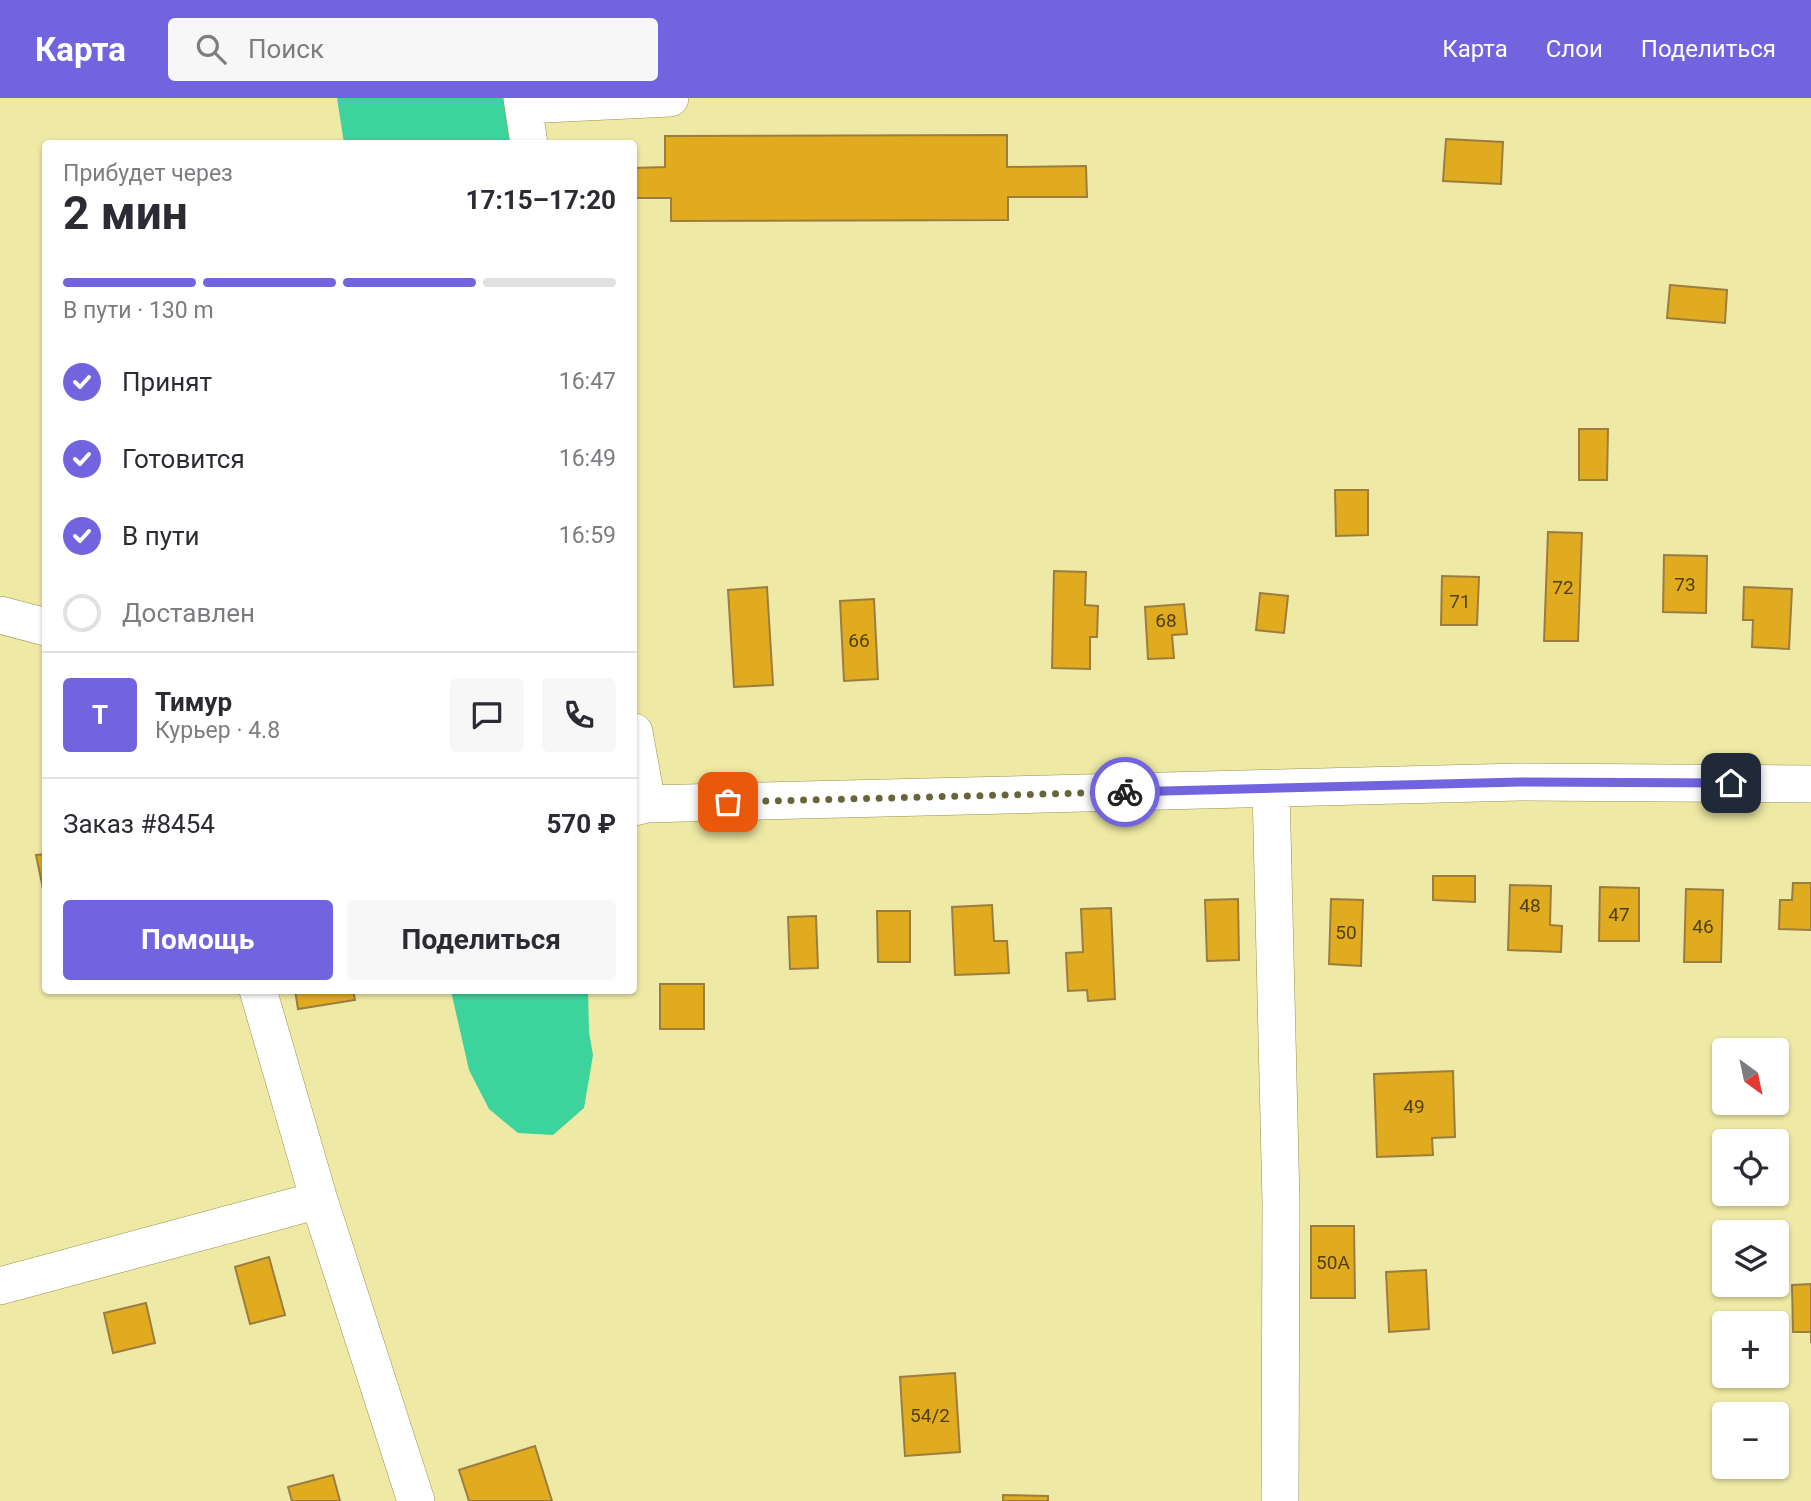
<!DOCTYPE html>
<html lang="ru">
<meta charset="utf-8">
<style>
body{margin:0;font-family:Roboto,sans-serif;background:#f7f7f7;color:#2b2b33;height:100vh;display:flex;flex-direction:column;font-size:26px;white-space:nowrap}
*{box-sizing:border-box;margin:0}
p{font-size:23px;color:#7c7c81}
.icon{flex:none;width:38px;height:38px;fill:none;stroke:currentColor;stroke-width:2;stroke-linecap:round;stroke-linejoin:round}
.map{position:relative;flex:1;overflow:hidden}
.details{position:absolute;left:42px;top:42px;width:595px;height:854px;display:flex;flex-direction:column;background:#fff;border-radius:7px;box-shadow:0 2px 5px #0004}
.details>*{flex:none}
.needle{width:46px;rotate:147deg}
.controls{position:absolute;left:1712px;top:940px;display:grid;gap:14px}
.controls a{display:grid;place-items:center;width:77px;height:77px;border-radius:7px;background:#fff;box-shadow:0 2px 5px #0004;font-size:35px}
.pin{position:absolute;display:grid;place-items:center;width:60px;height:60px;color:#fff;margin:-30px;border-radius:14px;box-shadow:0 4px 10px #0006}
.courier{position:absolute;display:grid;place-items:center;width:70px;height:70px;margin:-35px;border:5px solid #7164de;border-radius:50%;background:#fff;color:#222;box-shadow:0 2px 9px #0007}
.summary em{font-style:normal;font-weight:700}
.summary div{display:flex;flex-direction:column-reverse}
.summary{display:flex;align-items:center;justify-content:space-between;height:119px;padding:0 21px}
h1{font-size:46px;font-weight:700;line-height:52px}
.bar{display:grid;grid-template-columns:repeat(4,1fr);gap:10px 7px;align-content:center;height:84px;padding:0 21px}
.bar i{height:9px;border-radius:5px;background:#e1e1e2}
.bar .current{background:#7164de}
.bar p{grid-column:span 4}
.line{display:flex;align-items:center;gap:18px;padding:0 21px;border-top:2px solid #e1e1e2}
.line div{flex:1}
.round{display:grid;place-items:center;flex:none;width:74px;height:74px;border-radius:7px;background:#f7f7f7}
ol{padding:0 21px;list-style:none}
li{display:flex;align-items:center;gap:21px;height:77px}
li p{margin-inline-start:auto}
li .icon{padding:7px;border-radius:50%;background:#7164de;color:#fff;stroke-width:4}
li:last-child{color:#7c7c81}
li i{width:38px;height:38px;border:4px solid #e1e1e2;border-radius:50%}
.cta{display:flex;gap:14px;margin-top:auto;padding:14px 21px}
.cta a{flex:1;height:80px;border-radius:7px;background:#7164de;color:#fff;font-size:28px;font-weight:700;line-height:80px;text-align:center}
.cta a+a{background:#f7f7f7;color:#2b2b33}
header{display:flex;align-items:center;gap:42px;box-sizing:border-box;height:98px;padding:0 35px;background:#7164de;color:#fff}
header strong{font-size:33px}
nav{display:flex;gap:38px;margin-inline-start:auto;font-size:24px}
.search{width:490px;height:63px;background:#f7f7f7;display:flex;align-items:center;gap:18px;box-sizing:border-box;padding:0 24px;border-radius:7px;color:#7c7c81;font-size:26px}
.map>svg:first-child{display:block}
</style>
<header>
<strong>Карта</strong>
<div class="search"><svg class="icon" aria-label="search" viewBox="0 0 24 24"><circle cx="10" cy="10" r="6"/><path d="M15 15l6 6"/></svg>Поиск</div>
<nav><a>Карта</a><a>Слои</a><a>Поделиться</a></nav>
</header>
<div class="map">
<svg width="1811" height="1403" viewBox="0 0 1811 1403">
<rect width="100%" height="100%" fill="#eee9a4"/>
<path fill="#3dd39d" d="M 337,0 L 506,0 L 516,45 L 344,45 Z
M 451,893 L 588,893 L 589,934 L 593,957 L 584,1010 L 553,1037 L 518,1035 L 489,1011 L 469,972 Z"/>
<path fill="#e1ab20" stroke="#9b7d3f" stroke-width="2" d="M 1007,37 L 1007,69 L 1086,68 L 1087,99 L 1008,99 L 1008,122 L 671,123 L 671,100 L 634,100 L 634,70 L 665,69 L 665,38 Z
M 1446,41 L 1503,44 L 1501,86 L 1443,83 Z
M 1670,187 L 1727,192 L 1725,225 L 1667,220 Z
M 1579,331 L 1608,331 L 1607,382 L 1579,382 Z
M 1335,392 L 1368,392 L 1368,437 L 1336,438 Z
M 1548,434 L 1582,435 L 1578,543 L 1544,543 Z
M 1664,457 L 1707,458 L 1706,515 L 1663,514 Z
M 1054,473 L 1086,474 L 1085,507 L 1098,508 L 1097,539 L 1090,539 L 1090,571 L 1052,570 Z
M 1442,478 L 1479,479 L 1477,527 L 1441,527 Z
M 767,489 L 773,587 L 734,589 L 728,492 Z
M 1744,489 L 1792,491 L 1789,551 L 1752,549 L 1753,522 L 1743,522 Z
M 1260,495 L 1288,498 L 1284,535 L 1256,532 Z
M 874,501 L 878,581 L 844,583 L 840,503 Z
M 1184,506 L 1187,536 L 1172,537 L 1174,560 L 1148,561 L 1145,509 Z
M 46,756 L 46,805 L 36,757 Z
M 1433,778 L 1475,778 L 1475,804 L 1433,802 Z
M 1793,785 L 1811,785 L 1811,832 L 1779,831 L 1780,802 L 1792,802 Z
M 1510,787 L 1551,788 L 1550,827 L 1562,828 L 1561,854 L 1508,852 Z
M 1600,789 L 1639,790 L 1639,843 L 1599,843 Z
M 1686,791 L 1723,792 L 1721,864 L 1684,864 Z
M 1238,801 L 1239,862 L 1207,863 L 1205,802 Z
M 1331,801 L 1363,802 L 1361,868 L 1329,866 Z
M 992,807 L 994,843 L 1007,843 L 1009,875 L 955,877 L 952,809 Z
M 1111,810 L 1115,901 L 1088,903 L 1087,892 L 1068,893 L 1066,855 L 1083,854 L 1081,811 Z
M 877,813 L 910,813 L 910,864 L 878,864 Z
M 816,818 L 818,870 L 790,871 L 788,819 Z
M 660,886 L 704,886 L 704,931 L 660,931 Z
M 295,892 L 353,892 L 355,902 L 298,911 Z
M 1453,973 L 1455,1039 L 1432,1040 L 1433,1057 L 1377,1059 L 1374,976 Z
M 1311,1128 L 1354,1128 L 1355,1200 L 1311,1200 Z
M 269,1159 L 285,1217 L 250,1226 L 235,1169 Z
M 1426,1172 L 1429,1231 L 1389,1234 L 1386,1174 Z
M 1811,1186 L 1811,1245 L 1811,1234 L 1793,1234 L 1792,1187 Z
M 146,1205 L 155,1245 L 113,1255 L 104,1215 Z
M 955,1275 L 960,1354 L 905,1358 L 900,1279 Z
M 535,1348 L 552,1403 L 469,1403 L 459,1372 Z
M 333,1377 L 340,1403 L 292,1403 L 288,1389 Z
M 1003,1397 L 1048,1398 L 1048,1403 L 1003,1403 Z"/>
<g fill="none" stroke-linecap="round" stroke-linejoin="round">
<g stroke="#97914f" stroke-width="38">
<path id="minor" d="M 522,0 L 529,46
M 523,7 L 670,0
M 0,517 L 46,529
M 634,634 L 647,706
M 1271,691 L 1281,1104 L 1280,1403
M 634,709 L 647,706 L 1520,684 L 1811,686
M 258,892 L 319,1102 L 416,1403
M 0,1188 L 319,1102"/>
</g>
<use href="#minor" stroke="#fff" stroke-width="37"/>
</g>
<g fill="none" stroke-linecap="round" stroke-linejoin="round">
<path stroke="#68653b" stroke-width="7" stroke-dasharray="0 12.6" d="M 728,704 L 1125,694"/>
<path stroke="#7164de" stroke-width="9" d="M 1125,694 L 1520,684 L 1731,685"/>
</g>
<g text-anchor="middle" dominant-baseline="central" stroke-width="7" stroke-linejoin="round" paint-order="stroke">
<g font-size="19" fill="#50410a">
<text x="1685" y="486">73</text>
<text x="1563" y="489">72</text>
<text x="1460" y="503">71</text>
<text x="1166" y="522">68</text>
<text x="859" y="542">66</text>
<text x="1530" y="807">48</text>
<text x="1619" y="816">47</text>
<text x="1703" y="828">46</text>
<text x="1346" y="834">50</text>
<text x="1414" y="1008">49</text>
<text x="1333" y="1164">50А</text>
<text x="930" y="1317">54/2</text>
</g>
</g>
</svg>
<div class="controls">
<a><svg class="needle" viewBox="-14 -14 28 28"><path d="M0-13l5 13h-10z" fill="#e53935"/><path d="M0 13l5-13h-10z" fill="#7c7c81"/></svg></a>
<a><svg class="icon" aria-label="locate" viewBox="0 0 24 24"><circle cx="12" cy="12" r="6"/><path d="M12 2v4M12 18v4M2 12h4M18 12h4"/></svg></a>
<a><svg class="icon" aria-label="layers" viewBox="0 0 24 24"><path d="M12 4l9 5-9 5-9-5zM3 14l9 5 9-5"/></svg></a>
<a>+</a>
<a>−</a>
</div>
<div class="pin" style="left:728px;top:704px;background:#ea580c"><svg class="icon" aria-label="bag" viewBox="0 0 24 24"><path d="M5 8h14l-1 12H6zM9 8a3 3 0 0 1 6 0"/></svg></div>
<div class="pin" style="left:1731px;top:685px;background:#1f2937"><svg class="icon" aria-label="home" viewBox="0 0 24 24"><path d="M3 11l9-7 9 7M6 9v11h12V9"/></svg></div>
<div class="courier" style="left:1125px;top:694px"><svg class="icon" aria-label="bike" viewBox="0 0 24 24"><circle cx="6" cy="16" r="4"/><circle cx="18" cy="16" r="4"/><path d="M6 16l4-8h5l3 8M10 8l3 8H6M13 5h3"/></svg></div>
<section class="details">
<div class="summary"><div><h1>2 мин</h1><p>Прибудет через</p></div><em>17:15–17:20</em></div>
<div class="bar"><i class="current"></i><i class="current"></i><i class="current"></i><i></i><p>В пути · 130 m</p></div>
<ol>
<li><svg class="icon" aria-label="check" viewBox="0 0 24 24"><path d="M5 12l5 5 9-10"/></svg>Принят<p>16:47</p></li>
<li><svg class="icon" aria-label="check" viewBox="0 0 24 24"><path d="M5 12l5 5 9-10"/></svg>Готовится<p>16:49</p></li>
<li><svg class="icon" aria-label="check" viewBox="0 0 24 24"><path d="M5 12l5 5 9-10"/></svg>В пути<p>16:59</p></li>
<li><i></i>Доставлен</li>
</ol>
<div class="line" style="height:126px"><b class="round" style="background:#7164de;color:#fff">Т</b><div><b>Тимур</b><p>Курьер · 4.8</p></div><a class="round"><svg class="icon" aria-label="chat" viewBox="0 0 24 24"><path d="M4 5h16v11H9l-5 4z"/></svg></a><a class="round"><svg class="icon" aria-label="phone" viewBox="0 0 24 24"><path d="M5 4h4l2 5-3 2q2 4 5 5l2-3 5 2v4C11 20 4 13 5 4z"/></svg></a></div>
<div class="line" style="height:91px"><div>Заказ #8454</div><b>570 ₽</b></div>
<div class="cta"><a>Помощь</a><a>Поделиться</a></div>
</section>
</div>
